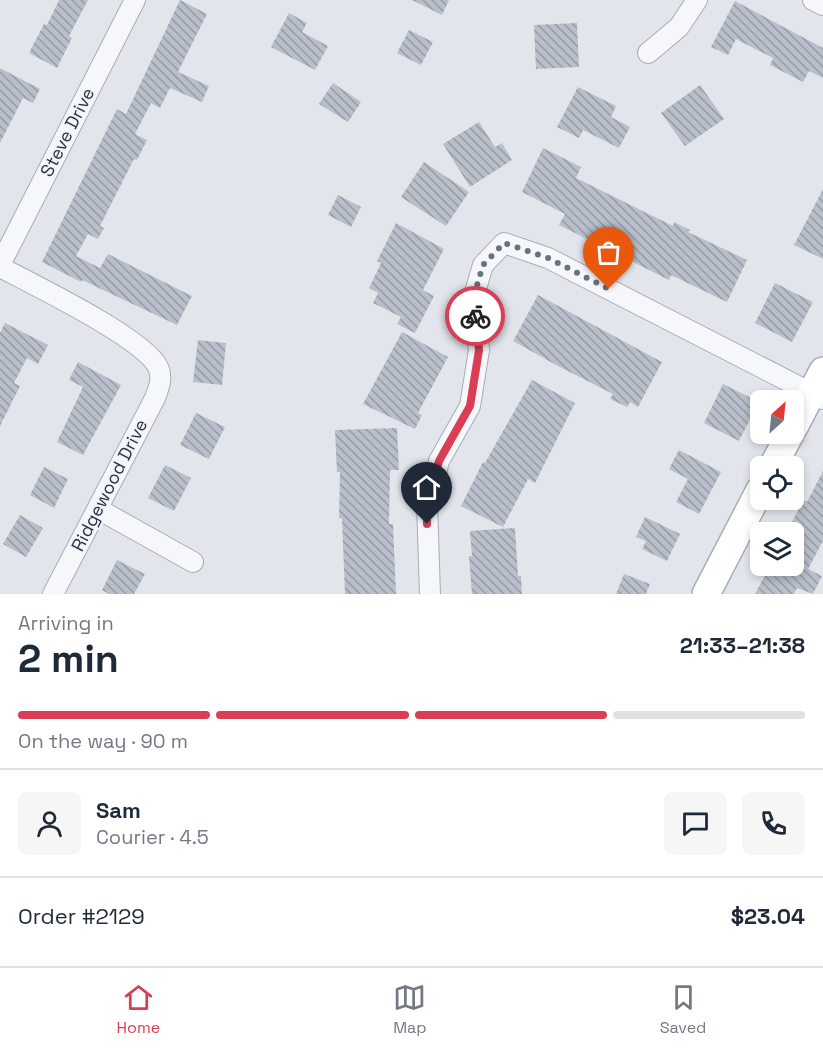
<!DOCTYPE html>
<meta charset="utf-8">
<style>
body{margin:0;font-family:"Space Grotesk",sans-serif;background:#f6f6f7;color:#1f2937;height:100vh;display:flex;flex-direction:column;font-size:22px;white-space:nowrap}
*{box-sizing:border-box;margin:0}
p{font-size:20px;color:#747a83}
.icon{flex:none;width:33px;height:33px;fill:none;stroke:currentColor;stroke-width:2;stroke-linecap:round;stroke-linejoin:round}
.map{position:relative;height:594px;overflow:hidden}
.sheet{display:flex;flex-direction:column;background:#fff;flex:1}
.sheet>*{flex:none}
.needle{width:39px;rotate:27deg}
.tools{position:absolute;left:750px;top:390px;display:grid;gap:12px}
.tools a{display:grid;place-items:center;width:54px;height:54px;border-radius:9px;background:#fff;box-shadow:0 3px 9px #0003;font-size:30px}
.pin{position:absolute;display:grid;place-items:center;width:51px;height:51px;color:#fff;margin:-62px -26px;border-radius:50% 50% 50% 0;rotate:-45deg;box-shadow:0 0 6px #0007}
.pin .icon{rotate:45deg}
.courier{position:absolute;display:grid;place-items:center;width:60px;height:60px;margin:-30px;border:4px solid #db3e54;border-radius:50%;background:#fff;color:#222;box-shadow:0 2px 8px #0007}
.overview em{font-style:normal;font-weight:800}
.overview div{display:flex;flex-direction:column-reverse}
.overview{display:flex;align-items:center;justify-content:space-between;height:102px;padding:0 18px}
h1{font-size:39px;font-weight:800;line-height:45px}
.bar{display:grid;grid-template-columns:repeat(4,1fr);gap:9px 6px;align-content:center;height:72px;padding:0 18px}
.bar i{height:8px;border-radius:4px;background:#e0e1e3}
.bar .current{background:#db3e54}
.bar p{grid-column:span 4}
.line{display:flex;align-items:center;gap:15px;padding:0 18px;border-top:2px solid #e0e1e3}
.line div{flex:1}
.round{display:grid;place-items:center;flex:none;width:63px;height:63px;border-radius:9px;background:#f6f6f7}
.tabs{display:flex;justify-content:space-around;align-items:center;height:84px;border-top:2px solid #e0e1e3;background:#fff;font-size:16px;color:#747a83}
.tabs a{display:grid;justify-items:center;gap:3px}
.tabs .current{color:#db3e54}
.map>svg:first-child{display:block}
</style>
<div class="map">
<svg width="823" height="594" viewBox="0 0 823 594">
<defs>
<pattern id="building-back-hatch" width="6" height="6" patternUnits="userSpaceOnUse" patternTransform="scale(1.5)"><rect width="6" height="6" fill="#b9bfca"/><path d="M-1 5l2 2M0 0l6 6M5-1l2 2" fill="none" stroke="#969ca6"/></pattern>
</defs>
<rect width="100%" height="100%" fill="#e2e6ec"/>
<path fill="url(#building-back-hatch)" d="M 59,0 L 88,0 L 69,36 L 72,38 L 57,68 L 29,53 L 44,24 L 47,25 Z
M 180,0 L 207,14 L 178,72 L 209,86 L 202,102 L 170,88 L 160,108 L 151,103 L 135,134 L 147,140 L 137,160 L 134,159 L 100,226 L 104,228 L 98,239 L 88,234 L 76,256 L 100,268 L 108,254 L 192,296 L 177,325 L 82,280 L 81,282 L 42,262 L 117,109 L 126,114 Z
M 412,0 L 449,0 L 442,15 Z
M 735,1 L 823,48 L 823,78 L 809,71 L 803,82 L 770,65 L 773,58 L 736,39 L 728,55 L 711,47 Z
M 289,13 L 307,23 L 302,32 L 328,46 L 315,70 L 271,47 Z
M 577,23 L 579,67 L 536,69 L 534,25 Z
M 409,30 L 433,42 L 421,65 L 397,53 Z
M 0,68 L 40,89 L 33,103 L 23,98 L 0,143 Z
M 333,83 L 361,102 L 348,122 L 319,104 Z
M 700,85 L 724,119 L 685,146 L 661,113 Z
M 578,87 L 616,106 L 611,117 L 630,127 L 619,148 L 583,130 L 579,138 L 557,127 Z
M 479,122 L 495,147 L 502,143 L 512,160 L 470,187 L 443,144 Z
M 543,148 L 581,167 L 576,178 L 673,226 L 674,222 L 690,230 L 688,232 L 747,260 L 727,302 L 671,275 L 669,280 L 559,225 L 565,214 L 522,192 Z
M 424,162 L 469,192 L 446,226 L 401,197 Z
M 823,189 L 823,259 L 794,245 Z
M 338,195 L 361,207 L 351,227 L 328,215 Z
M 396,223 L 444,249 L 423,290 L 434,296 L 415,333 L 397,324 L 401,317 L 373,303 L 378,293 L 369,288 L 381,263 L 377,261 Z
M 775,283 L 813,302 L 792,342 L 755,323 Z
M 538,295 L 662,362 L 638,407 L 630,402 L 627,407 L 610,399 L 613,394 L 558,366 L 513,341 Z
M 5,323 L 48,345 L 38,364 L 27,358 L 14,383 L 20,386 L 0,426 L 0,333 Z
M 402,332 L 448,357 L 418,413 L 422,415 L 415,429 L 363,404 Z
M 198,340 L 226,343 L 222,385 L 193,382 Z
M 78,362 L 121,385 L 83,455 L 57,442 L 83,387 L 69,380 Z
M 532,380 L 575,403 L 535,483 L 528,479 L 503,527 L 461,506 L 483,462 L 485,463 Z
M 723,384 L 759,402 L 739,441 L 704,423 Z
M 196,413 L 225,427 L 209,459 L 180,445 Z
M 397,428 L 399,470 L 390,470 L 389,524 L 393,524 L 396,594 L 345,594 L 342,518 L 339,518 L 340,472 L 337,472 L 335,430 Z
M 679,450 L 721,472 L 699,514 L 676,502 L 688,479 L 669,469 Z
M 165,465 L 191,478 L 174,511 L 148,498 Z
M 44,467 L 68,479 L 54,508 L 30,495 Z
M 823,471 L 823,541 L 808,569 L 822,576 L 813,594 L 797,588 L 794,594 L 755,594 L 770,566 L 794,566 L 794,532 L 786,532 L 804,500 L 807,502 Z
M 20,515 L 43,528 L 26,557 L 3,544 Z
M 645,517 L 680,534 L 667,561 L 642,549 L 646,541 L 636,537 Z
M 515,528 L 518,576 L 521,576 L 522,594 L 472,594 L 469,556 L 472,556 L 470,531 Z
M 117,560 L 145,574 L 134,594 L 109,594 L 102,590 Z
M 624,574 L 650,584 L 646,594 L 616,594 Z"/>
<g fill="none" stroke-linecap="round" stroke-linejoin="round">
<g stroke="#a6adb7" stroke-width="22">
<path id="street" d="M 813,0 L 823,5
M 648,53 L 679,27 L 697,0
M 0,265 L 135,0
M 0,267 C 32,284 144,338 158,367 C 163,378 159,387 155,398 L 53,594
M 98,509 L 193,562
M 430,594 L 427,504 L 439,461 L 470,406 L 479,350 L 473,299 L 483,265 L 504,243 L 548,258 L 823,399"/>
</g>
<g stroke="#a6adb7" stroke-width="30">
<path id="secondary" d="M 794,427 L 823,371
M 773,466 L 790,434
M 706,594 L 760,490"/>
</g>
<use href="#street" stroke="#f6f7fa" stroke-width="20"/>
<use href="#secondary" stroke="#fff" stroke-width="27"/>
</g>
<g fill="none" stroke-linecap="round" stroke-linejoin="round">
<path stroke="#697280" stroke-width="6" stroke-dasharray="0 10.8" d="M 475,316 L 473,299 L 483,265 L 504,243 L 548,258 L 609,289"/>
<path stroke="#db3e54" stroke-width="8" d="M 427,524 L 427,504 L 439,461 L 470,406 L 479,350 L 475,316"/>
</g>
<g text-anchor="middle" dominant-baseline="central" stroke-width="4.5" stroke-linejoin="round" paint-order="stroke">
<g font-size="18" fill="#283346" stroke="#f3f5f9">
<text transform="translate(67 132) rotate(-63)">Steve Drive</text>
<text transform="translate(109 485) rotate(-63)">Ridgewood Drive</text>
</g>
</g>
</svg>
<div class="tools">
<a><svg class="needle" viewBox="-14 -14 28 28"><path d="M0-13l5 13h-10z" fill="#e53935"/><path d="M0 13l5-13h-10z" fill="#747a83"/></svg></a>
<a><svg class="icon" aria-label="locate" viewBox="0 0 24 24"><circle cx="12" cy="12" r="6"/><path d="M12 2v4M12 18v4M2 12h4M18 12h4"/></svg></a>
<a><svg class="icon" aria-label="layers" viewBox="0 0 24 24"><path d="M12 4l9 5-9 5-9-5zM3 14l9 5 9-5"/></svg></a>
</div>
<div class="pin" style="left:609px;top:289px;background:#ea580c"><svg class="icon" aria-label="bag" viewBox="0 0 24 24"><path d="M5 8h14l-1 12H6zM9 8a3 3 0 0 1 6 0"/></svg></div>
<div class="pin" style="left:427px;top:524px;background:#1f2937"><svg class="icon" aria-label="home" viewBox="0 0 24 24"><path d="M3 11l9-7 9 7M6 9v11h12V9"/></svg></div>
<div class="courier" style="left:475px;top:316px"><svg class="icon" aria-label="bike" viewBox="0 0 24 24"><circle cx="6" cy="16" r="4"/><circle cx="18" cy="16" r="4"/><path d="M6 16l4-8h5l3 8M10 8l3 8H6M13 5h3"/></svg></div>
</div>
<section class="sheet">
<div class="overview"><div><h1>2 min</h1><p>Arriving in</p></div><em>21:33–21:38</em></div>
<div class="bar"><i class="current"></i><i class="current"></i><i class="current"></i><i></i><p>On the way · 90 m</p></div>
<div class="line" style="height:108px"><a class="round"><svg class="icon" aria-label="person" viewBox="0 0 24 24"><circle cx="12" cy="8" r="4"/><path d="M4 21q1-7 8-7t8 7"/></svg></a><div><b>Sam</b><p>Courier · 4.5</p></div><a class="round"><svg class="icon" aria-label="chat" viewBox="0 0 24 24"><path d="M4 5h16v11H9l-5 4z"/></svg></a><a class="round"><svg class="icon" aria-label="phone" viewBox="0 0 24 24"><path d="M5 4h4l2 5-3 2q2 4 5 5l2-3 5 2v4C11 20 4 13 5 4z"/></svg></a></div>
<div class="line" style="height:78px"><div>Order #2129</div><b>$23.04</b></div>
</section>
<nav class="tabs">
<a class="current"><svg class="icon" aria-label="home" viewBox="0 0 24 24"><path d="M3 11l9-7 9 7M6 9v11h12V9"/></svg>Home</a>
<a><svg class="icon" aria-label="map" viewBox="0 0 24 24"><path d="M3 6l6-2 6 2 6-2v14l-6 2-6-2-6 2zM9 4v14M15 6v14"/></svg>Map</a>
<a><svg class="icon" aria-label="saved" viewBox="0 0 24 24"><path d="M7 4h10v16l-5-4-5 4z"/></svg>Saved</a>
</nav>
